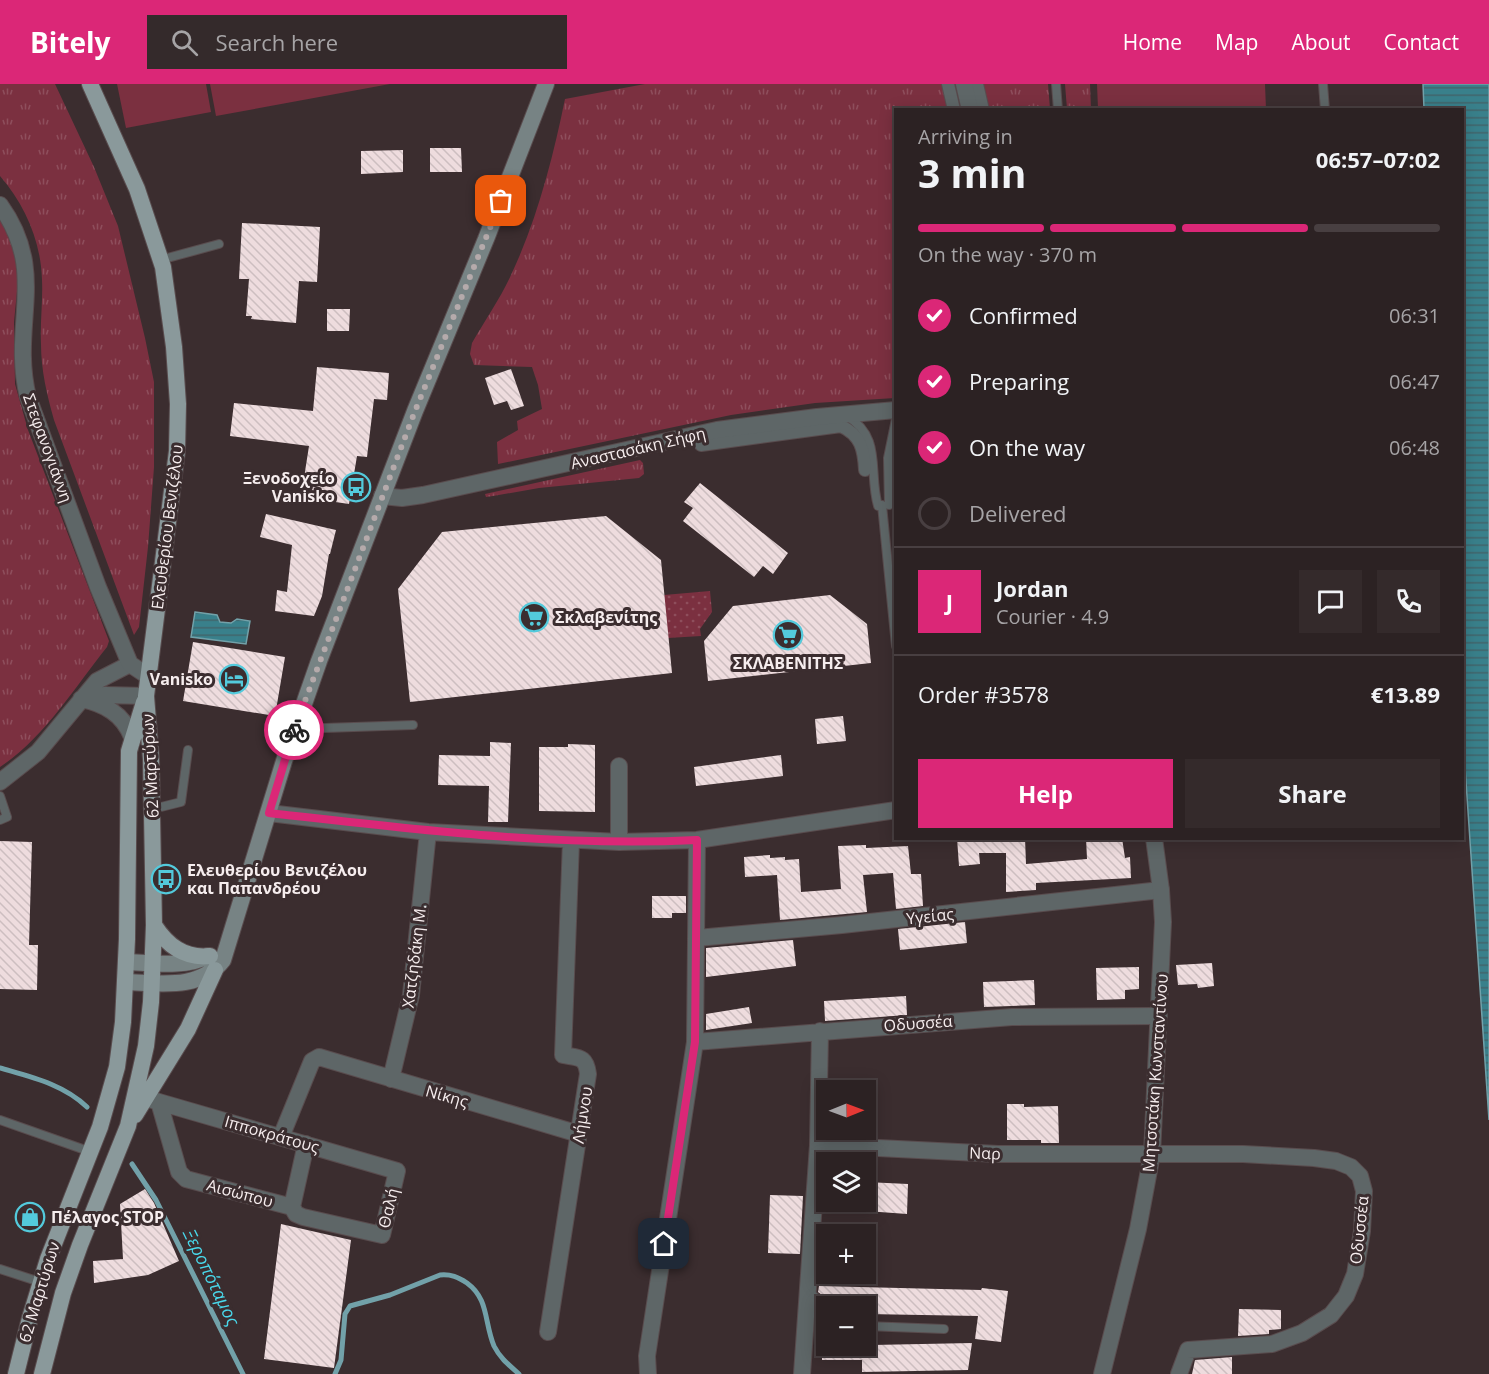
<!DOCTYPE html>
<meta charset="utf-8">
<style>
body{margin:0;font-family:"Open Sans",sans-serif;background:#342a2b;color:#f1f3f6;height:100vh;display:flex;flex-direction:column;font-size:22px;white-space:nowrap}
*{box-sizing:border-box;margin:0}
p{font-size:20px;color:#a6a4a6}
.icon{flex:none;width:33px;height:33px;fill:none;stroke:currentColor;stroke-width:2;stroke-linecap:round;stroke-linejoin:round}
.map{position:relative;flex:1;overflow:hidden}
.side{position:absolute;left:894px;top:24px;width:570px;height:732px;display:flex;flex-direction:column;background:#2c2223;border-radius:0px;box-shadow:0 3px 15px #0003,0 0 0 2px #483f41}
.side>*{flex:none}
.needle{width:39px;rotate:89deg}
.buttons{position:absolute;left:816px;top:996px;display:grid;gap:12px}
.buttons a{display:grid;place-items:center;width:60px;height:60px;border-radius:0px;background:#2c2223;box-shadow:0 3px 15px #0003,0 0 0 2px #483f41;font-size:30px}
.pin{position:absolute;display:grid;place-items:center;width:51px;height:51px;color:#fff;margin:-26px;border-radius:12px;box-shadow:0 3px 9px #0006}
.courier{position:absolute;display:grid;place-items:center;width:60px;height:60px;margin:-30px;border:4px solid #db2777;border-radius:50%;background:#fff;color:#222;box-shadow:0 2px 8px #0007}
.summary em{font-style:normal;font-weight:700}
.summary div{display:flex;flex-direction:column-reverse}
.summary{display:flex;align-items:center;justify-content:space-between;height:102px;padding:0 24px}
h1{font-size:39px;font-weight:700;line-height:45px}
.bar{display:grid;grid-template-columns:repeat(4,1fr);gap:9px 6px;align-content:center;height:72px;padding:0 24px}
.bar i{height:8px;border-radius:4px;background:#483f41}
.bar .on{background:#db2777}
.bar p{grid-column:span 4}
.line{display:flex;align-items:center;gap:15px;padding:0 24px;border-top:2px solid #483f41}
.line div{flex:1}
.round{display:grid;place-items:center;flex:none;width:63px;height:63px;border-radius:0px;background:#342a2b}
ol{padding:0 24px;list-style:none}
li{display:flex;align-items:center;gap:18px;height:66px}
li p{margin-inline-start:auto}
li .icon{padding:6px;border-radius:50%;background:#db2777;color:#fff;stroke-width:4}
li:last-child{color:#a6a4a6}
li i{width:33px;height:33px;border:3px solid #483f41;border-radius:50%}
.primary-button{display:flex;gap:12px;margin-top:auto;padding:12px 24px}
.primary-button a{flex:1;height:69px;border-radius:0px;background:#db2777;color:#fff;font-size:24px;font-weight:700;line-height:69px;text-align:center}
.primary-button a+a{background:#342a2b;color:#f1f3f6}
header{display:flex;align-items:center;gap:36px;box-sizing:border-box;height:84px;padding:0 30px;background:#db2777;color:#fff}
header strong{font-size:28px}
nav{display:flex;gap:33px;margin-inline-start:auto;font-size:21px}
.search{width:420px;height:54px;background:#342a2b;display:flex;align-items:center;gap:15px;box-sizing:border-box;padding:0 21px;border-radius:0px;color:#a6a4a6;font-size:22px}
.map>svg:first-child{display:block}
</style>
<header>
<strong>Bitely</strong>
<div class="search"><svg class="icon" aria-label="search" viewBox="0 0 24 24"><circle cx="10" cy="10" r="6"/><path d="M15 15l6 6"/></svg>Search here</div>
<nav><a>Home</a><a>Map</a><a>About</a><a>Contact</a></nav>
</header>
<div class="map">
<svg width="1489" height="1290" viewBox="0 0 1489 1290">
<defs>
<pattern id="grass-tufts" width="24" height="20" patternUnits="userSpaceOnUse" patternTransform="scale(1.5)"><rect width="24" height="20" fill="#7b3040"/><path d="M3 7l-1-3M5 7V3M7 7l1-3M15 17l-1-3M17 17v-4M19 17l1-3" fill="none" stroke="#8e4e5c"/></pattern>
<pattern id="park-dots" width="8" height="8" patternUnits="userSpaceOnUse" patternTransform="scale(1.5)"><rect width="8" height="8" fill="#7b3040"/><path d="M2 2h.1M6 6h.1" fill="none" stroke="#8e4e5c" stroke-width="1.8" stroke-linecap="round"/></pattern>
<pattern id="water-rules" width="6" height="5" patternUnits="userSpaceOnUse" patternTransform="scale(1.5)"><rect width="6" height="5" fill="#39808b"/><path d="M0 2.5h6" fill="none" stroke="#41666c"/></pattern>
<pattern id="building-back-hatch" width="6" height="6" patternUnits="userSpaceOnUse" patternTransform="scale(1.5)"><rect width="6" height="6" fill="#eedcde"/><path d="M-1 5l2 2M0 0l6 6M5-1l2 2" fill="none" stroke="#cdbec0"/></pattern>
</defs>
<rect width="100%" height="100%" fill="#3b2d2f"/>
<path fill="url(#grass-tufts)" d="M 0,0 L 55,0 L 94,83 L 118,142 L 145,254 L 154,298 L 154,383 L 148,463 L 139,543 L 134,551 L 54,336 C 47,311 41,286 41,260 C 40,238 43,217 42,196 C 41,157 25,121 0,92 Z
M 645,0 L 945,0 L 951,25 L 896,26 L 895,314 L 815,319 L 731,331 L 498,380 L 497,358 L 518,346 L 517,337 L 542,325 L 538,301 L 532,283 L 474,281 L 470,270 L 472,259 C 485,236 500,215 511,191 C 537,136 553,74 565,15 Z
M 979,0 L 1048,0 L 1050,25 L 986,25 Z
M 1065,0 L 1090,0 L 1091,25 L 1067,25 Z
M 0,133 L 15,167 L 18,197 L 14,238 L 15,300 L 28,346 L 109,557 L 107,563 C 74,604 45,653 0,683 Z
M 640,376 L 643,379 L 644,390 L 639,394 L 539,404 L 493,412 L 486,413 L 485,410 Z"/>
<path fill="url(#park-dots)" d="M 710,507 L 712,528 L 700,545 L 701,552 L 668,554 L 664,511 Z"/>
<path fill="#7b3040" d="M 117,0 L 206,0 L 211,28 L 126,44 Z
M 210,0 L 390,0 L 216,32 Z
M 1097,0 L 1265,0 L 1266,25 L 1098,25 Z"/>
<path fill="url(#water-rules)" stroke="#72a1a9" stroke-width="1.5" d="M 1423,0 L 1489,0 L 1489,1036 L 1462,639 L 1462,26 L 1424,25 Z
M 195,528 L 217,531 L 220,538 L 231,539 L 237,535 L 250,537 L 246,560 L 191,553 Z"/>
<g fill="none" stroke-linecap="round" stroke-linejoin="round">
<path stroke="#72a1a9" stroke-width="5" d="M 0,984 C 31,993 63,1000 87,1023
M 132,1080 L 156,1116 L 243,1290
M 335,1290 L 341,1276 L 345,1230 L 350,1222 L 390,1211 L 440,1191 C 451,1190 458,1193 467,1199 C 489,1215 484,1238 494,1262 C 500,1274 509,1281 519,1290"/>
</g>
<path fill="url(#building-back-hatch)" d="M 430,64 L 461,64 L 462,88 L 430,88 Z
M 403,66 L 403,88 L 361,90 L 361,67 Z
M 242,139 L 320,143 L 317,198 L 299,197 L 296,239 L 251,235 L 252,232 L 246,232 L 249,195 L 239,195 Z
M 327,225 L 350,225 L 349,247 L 327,247 Z
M 317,283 L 389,289 L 387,316 L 374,315 L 367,373 L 357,372 L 349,420 L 301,413 L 309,362 L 230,352 L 234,319 L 313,327 Z
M 511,285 L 524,322 L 511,326 L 507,317 L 494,321 L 485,294 Z
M 700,399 L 788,469 L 773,490 L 763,482 L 754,493 L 683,437 L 693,424 L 684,418 Z
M 266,430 L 336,446 L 330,470 L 329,470 L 322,512 L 314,532 L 275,527 L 277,506 L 287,508 L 292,461 L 260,453 Z
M 606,432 L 661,476 L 672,589 L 410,618 L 398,505 L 442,448 Z
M 830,511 L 867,540 L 871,579 L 708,597 L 704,557 L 733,522 Z
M 193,558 L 285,573 L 275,632 L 183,617 Z
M 843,632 L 846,657 L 817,660 L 815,635 Z
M 490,658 L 511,659 L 508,738 L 488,738 L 489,702 L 438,701 L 439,671 L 490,672 Z
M 568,660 L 595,661 L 595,728 L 539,727 L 539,663 L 568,663 Z
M 781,671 L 783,692 L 696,702 L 694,683 Z
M 957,754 L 978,754 L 978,756 L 1025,754 L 1026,780 L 1087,775 L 1086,754 L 1122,754 L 1125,774 L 1130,773 L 1131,794 L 1036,799 L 1036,806 L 1006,808 L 1006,769 L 979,769 L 980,780 L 959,782 Z
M 0,757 L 32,758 L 29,861 L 38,861 L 37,906 L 0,905 Z
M 866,761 L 866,764 L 908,762 L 911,790 L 921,790 L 923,822 L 896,825 L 893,789 L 863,791 L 867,828 L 780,836 L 777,791 L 745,793 L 744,773 L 770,771 L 770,774 L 785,773 L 785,776 L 799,775 L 801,808 L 841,805 L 838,762 Z
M 652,812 L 686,812 L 686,829 L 672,829 L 672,834 L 652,834 Z
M 965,838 L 967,859 L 900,866 L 898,845 Z
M 793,856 L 796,882 L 706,893 L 706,864 Z
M 1212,879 L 1214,902 L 1198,904 L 1197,900 L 1178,901 L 1176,881 Z
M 1139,883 L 1139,905 L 1125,906 L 1125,915 L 1097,916 L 1096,884 Z
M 1034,896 L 1035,921 L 984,923 L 983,898 Z
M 906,912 L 907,931 L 825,937 L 824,917 Z
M 749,923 L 752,939 L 706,946 L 706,930 Z
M 1007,1020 L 1024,1020 L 1024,1023 L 1058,1022 L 1059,1059 L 1041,1059 L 1041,1056 L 1007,1056 Z
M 866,1098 L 908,1100 L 907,1130 L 866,1127 Z
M 145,1105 L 154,1119 L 179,1177 L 148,1191 L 94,1199 L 93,1177 L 123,1175 L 120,1120 Z
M 770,1111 L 803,1112 L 800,1170 L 768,1169 Z
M 281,1140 L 351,1156 L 334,1284 L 264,1275 Z
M 819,1202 L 981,1206 L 982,1204 L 1008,1207 L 1001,1258 L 975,1255 L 978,1232 L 866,1230 L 866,1222 L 857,1222 L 826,1214 L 818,1208 Z
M 1239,1225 L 1281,1226 L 1281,1245 L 1269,1246 L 1269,1250 L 1238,1252 Z
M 972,1259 L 968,1286 L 862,1288 L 862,1276 L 822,1276 L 822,1262 Z
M 1232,1273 L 1232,1290 L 1192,1290 L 1195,1276 Z"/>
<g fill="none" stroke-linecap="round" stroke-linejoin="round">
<g stroke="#594c4e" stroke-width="10">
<path id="service" d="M 1056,0 L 1058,26
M 1323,0 L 1325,26
M 160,176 L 219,160
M 847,332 C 883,354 868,387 878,422
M 882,421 L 896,562
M 889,421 L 888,374 L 896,335
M 295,645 L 413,641
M 0,712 L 7,733 L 0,736
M 153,725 L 181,718 L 188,666
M 0,1036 L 91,1068
M 0,1185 L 40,1198
M 807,1207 L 827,1222
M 866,1242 L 944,1245"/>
</g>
<g stroke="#594c4e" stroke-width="14">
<path id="pedestrian" d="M 948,0 L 954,26
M 977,0 L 983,26
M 701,361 L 841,342 C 861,351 864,366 865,386"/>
</g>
<g stroke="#594c4e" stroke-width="18">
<path id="minor" d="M 382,412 L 402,414 L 423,411 L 717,346 L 817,333 L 896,326
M 85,614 L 105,611 L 146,612
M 81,615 C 105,620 123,630 132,653
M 0,698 L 38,668 L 97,597 L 130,580
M 269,729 L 428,748 L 619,758 L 697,756 L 896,726
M 619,758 L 619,682
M 697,854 L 842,841 L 1161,806
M 695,958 L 1012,933 L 1159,932
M 391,995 L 411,911 L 428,748
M 146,1014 L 159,1018 L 397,1087 L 382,1151 L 303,1133 L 296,1130 L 292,1123 L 186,1095 L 179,1088 L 159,1018
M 281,1053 L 312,977 L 319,973 L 579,1050
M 818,1061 L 998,1070 L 1243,1070 L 1314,1074 L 1336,1077 L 1351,1083 L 1360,1092 L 1364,1107 L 1362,1147 L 1355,1190 L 1346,1212 L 1331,1231 L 1302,1249 L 1272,1260 L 1188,1266 L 1179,1290
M 292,1123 L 306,1060
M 548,1248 L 588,990 C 586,972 579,974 563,971 L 571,757
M 648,1290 L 647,1272 L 695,958 L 697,756
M 802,1290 L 818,1061 L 820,947"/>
</g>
<g stroke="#594c4e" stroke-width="18">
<path id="tertiary" d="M 964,0 L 970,26
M 0,121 C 49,189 10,240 28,313 L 98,503 L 130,580 L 148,592
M 1102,1290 L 1138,1145 L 1152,1070 L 1163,838 L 1161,806 L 1154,754"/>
</g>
<g stroke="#594c4e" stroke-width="18">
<path id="secondary" d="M 126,878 C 153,879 184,884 208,872
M 125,898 C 160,899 199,907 223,876 L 284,677 L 319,577 L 415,327 L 486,155 L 546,0"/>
</g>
<g stroke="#594c4e" stroke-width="18">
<path id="primary" d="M 154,841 C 167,861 184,875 210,872
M 135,1031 L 188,945 L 215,886
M 16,1290 L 30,1234 L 48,1175 L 100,1043 L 117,983 L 123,938 L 127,855 L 129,667 L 144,618
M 42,1290 L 63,1209 L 80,1161 L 128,1042 L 146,962 L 151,918 L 154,841 L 151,675 L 146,612 L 177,367 L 178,320 L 174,263 L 163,183 L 137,105 L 90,0"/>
</g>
<use href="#service" stroke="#5e6667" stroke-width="8"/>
<use href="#pedestrian" stroke="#5e6667" stroke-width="12"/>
<use href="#minor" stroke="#5e6667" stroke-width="16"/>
<use href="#tertiary" stroke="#5e6667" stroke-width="16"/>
<use href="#secondary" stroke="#778384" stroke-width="16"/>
<use href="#primary" stroke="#8a999b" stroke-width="16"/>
</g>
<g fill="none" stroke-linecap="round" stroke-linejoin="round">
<path stroke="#b5aaab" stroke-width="6" stroke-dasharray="0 10.8" d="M 294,646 L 415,327 L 501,117"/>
<path stroke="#db2777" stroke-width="8" d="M 294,646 L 269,729 C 411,745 553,763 697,756 L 695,958 L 664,1160"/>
</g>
<defs>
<g id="bus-ring" transform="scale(1.5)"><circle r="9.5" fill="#3b2d2f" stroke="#53cadc" stroke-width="1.5"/><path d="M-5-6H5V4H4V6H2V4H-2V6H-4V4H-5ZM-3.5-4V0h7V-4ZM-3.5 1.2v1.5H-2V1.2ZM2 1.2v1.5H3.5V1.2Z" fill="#53cadc"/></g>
<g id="supermarket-ring" transform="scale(1.5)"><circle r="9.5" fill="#3b2d2f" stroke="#53cadc" stroke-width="1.5"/><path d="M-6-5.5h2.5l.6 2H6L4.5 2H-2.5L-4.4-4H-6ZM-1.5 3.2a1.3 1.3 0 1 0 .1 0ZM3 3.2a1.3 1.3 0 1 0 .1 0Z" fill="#53cadc"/></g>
<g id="hotel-ring" transform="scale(1.5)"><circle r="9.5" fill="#3b2d2f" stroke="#53cadc" stroke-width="1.5"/><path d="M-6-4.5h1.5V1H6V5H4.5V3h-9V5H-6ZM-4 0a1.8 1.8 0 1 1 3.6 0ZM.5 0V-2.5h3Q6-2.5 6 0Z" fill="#53cadc"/></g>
<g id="shop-ring" transform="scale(1.5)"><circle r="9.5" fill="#3b2d2f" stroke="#53cadc" stroke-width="1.5"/><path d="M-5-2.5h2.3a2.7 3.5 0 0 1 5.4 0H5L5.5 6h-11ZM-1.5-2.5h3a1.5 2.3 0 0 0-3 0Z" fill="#53cadc"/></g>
</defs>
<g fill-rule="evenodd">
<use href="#bus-ring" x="356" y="403"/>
<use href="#supermarket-ring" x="534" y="533"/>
<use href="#supermarket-ring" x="788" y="551"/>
<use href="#hotel-ring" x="234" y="595"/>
<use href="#bus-ring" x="166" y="795"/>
<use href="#shop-ring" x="30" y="1133"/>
</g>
<g text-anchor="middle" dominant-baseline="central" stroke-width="6" stroke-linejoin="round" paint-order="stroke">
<g font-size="16" fill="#f6edee" stroke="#3b2d2f">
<text transform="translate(48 364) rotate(70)">Στεφανογιάννη</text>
<text transform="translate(638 364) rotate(-13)">Αναστασάκη Σήφη</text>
<text transform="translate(167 443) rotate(-83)">Ελευθερίου Βενιζέλου</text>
<text transform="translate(150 682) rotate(-93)">62 Μαρτύρων</text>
<text transform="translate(930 832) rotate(-6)">Υγείας</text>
<text transform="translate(414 872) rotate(-83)">Χατζηδάκη Μ.</text>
<text transform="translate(918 939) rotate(-4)">Οδυσσέα</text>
<text transform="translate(1155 989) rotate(-86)">Μητσοτάκη Κωνσταντίνου</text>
<text transform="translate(447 1012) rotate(16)">Νίκης</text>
<text transform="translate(582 1031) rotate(-81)">Λήμνου</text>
<text transform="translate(272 1050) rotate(16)">Ιπποκράτους</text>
<text transform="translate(985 1069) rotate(2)">Ναρ</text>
<text transform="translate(240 1109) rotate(15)">Αισώπου</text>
<text transform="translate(388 1124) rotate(-76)">Θαλή</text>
<text transform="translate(1359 1146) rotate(-84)">Οδυσσέα</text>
<text transform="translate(39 1208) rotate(-73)">62 Μαρτύρων</text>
</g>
<g font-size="16" font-weight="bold" fill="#f6edee" stroke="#3b2d2f" text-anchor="start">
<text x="335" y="394" text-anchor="end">Ξενοδοχείο<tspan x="335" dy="18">Vanisko</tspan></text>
<text x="555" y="533">Σκλαβενίτης</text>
<text x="788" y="579" text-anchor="middle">ΣΚΛΑΒΕΝΙΤΗΣ</text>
<text x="213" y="595" text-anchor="end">Vanisko</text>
<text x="187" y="786">Ελευθερίου Βενιζέλου<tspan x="187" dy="18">και Παπανδρέου</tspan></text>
<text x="51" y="1133">Πέλαγος STOP</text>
</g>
<g font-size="18" font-style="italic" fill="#49d7ea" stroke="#3b2d2f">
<text transform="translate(212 1193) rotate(64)">Ξεροπόταμος</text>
</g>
</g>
</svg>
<div class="buttons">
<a><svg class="needle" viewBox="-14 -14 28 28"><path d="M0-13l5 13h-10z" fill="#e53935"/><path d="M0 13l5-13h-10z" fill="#a6a4a6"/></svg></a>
<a><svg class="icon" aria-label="layers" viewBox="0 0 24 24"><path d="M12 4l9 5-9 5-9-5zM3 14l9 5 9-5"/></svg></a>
<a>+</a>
<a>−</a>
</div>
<div class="pin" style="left:501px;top:117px;background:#ea580c"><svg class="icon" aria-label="bag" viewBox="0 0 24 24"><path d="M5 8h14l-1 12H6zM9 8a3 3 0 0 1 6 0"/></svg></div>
<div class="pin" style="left:664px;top:1160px;background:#1f2937"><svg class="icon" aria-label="home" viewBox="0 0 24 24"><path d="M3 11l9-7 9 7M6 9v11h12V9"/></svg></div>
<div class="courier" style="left:294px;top:646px"><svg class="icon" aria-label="bike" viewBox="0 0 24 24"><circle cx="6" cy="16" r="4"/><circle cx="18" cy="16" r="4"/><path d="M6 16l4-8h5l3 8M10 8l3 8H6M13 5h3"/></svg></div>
<section class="side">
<div class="summary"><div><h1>3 min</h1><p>Arriving in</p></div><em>06:57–07:02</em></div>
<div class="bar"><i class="on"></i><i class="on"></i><i class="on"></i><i></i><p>On the way · 370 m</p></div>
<ol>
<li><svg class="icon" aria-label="check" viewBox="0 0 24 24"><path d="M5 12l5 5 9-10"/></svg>Confirmed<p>06:31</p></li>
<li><svg class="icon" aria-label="check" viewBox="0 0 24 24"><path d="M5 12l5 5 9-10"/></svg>Preparing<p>06:47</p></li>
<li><svg class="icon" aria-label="check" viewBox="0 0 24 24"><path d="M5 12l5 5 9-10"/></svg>On the way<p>06:48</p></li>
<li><i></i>Delivered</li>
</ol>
<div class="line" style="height:108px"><b class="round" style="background:#db2777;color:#fff">J</b><div><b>Jordan</b><p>Courier · 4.9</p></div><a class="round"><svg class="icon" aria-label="chat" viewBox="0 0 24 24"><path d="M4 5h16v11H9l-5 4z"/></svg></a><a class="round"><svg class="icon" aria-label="phone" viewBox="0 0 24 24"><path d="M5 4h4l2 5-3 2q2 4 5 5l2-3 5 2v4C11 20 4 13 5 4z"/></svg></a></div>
<div class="line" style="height:78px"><div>Order #3578</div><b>€13.89</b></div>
<div class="primary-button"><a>Help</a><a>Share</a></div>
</section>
</div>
